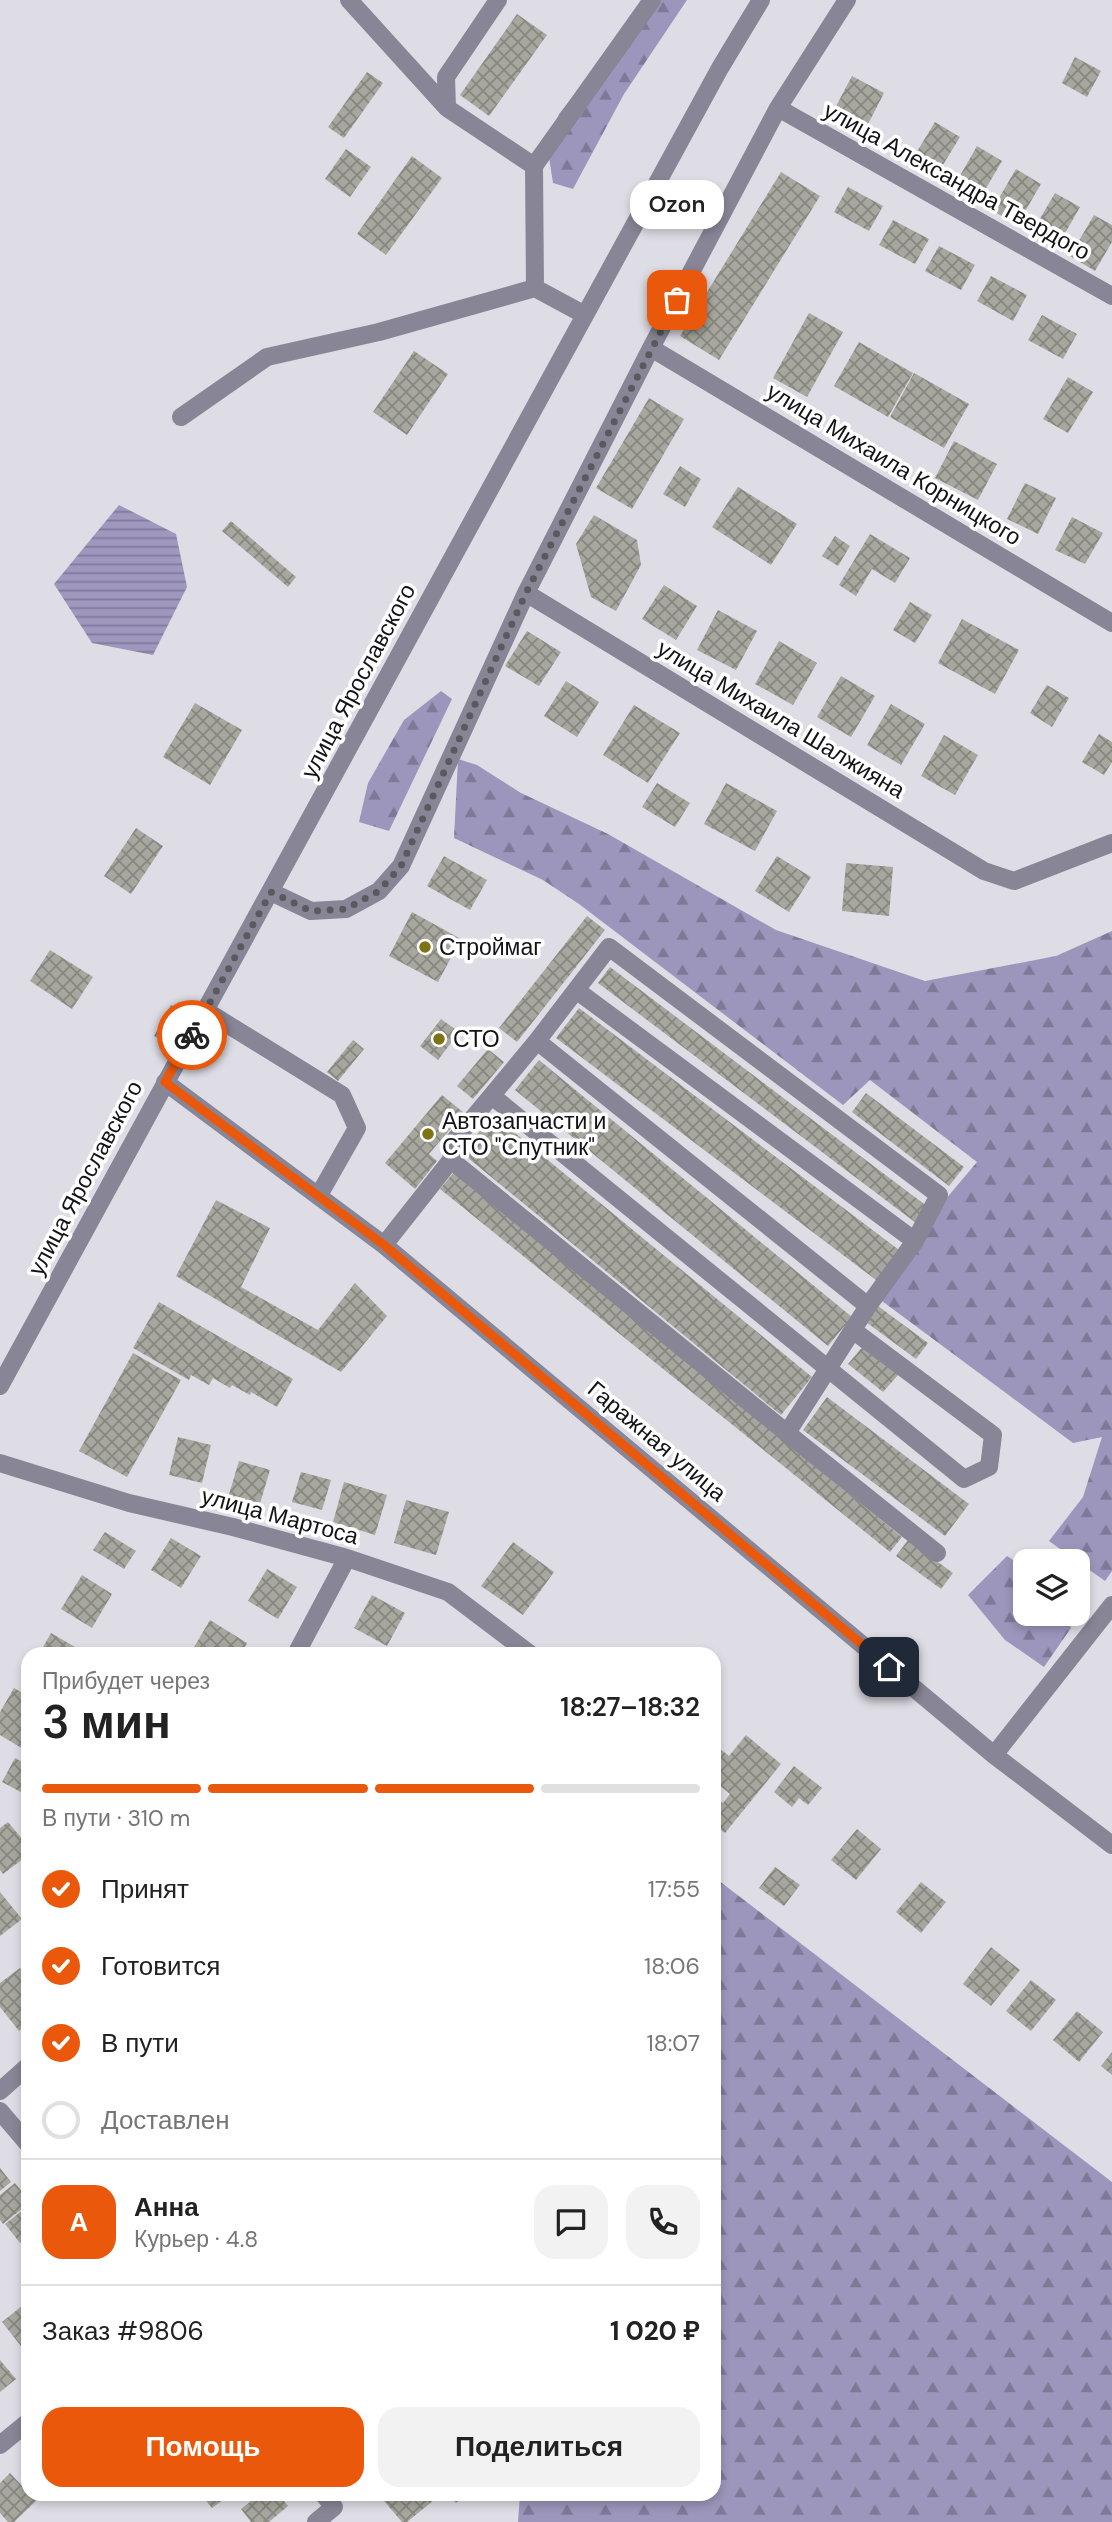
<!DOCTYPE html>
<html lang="ru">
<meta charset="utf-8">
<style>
body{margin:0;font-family:"DM Sans",sans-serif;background:#f2f2f2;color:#222;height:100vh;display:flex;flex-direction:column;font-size:26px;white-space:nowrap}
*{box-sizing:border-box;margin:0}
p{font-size:23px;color:#767676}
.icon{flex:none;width:38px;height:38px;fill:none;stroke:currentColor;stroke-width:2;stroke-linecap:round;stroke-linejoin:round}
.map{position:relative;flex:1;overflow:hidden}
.drawer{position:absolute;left:21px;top:1647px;width:700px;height:854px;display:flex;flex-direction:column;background:#fff;border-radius:21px;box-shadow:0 4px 10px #0003}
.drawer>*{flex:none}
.controls{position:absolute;left:1013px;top:1549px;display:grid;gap:14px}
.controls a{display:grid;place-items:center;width:77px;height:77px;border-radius:14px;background:#fff;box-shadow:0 4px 10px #0003;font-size:35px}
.pin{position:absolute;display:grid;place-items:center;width:60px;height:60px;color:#fff;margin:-30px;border-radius:14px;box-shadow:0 4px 10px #0006}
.courier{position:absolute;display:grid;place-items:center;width:70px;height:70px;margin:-35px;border:5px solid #ea580c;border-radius:50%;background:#fff;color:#222;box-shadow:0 2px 9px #0007}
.bubble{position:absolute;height:49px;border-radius:21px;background:#fff;box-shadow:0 4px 10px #0003;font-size:23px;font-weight:600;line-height:49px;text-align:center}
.headline em{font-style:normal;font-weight:600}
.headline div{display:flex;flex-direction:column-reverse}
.headline{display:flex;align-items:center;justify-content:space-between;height:119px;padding:0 21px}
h1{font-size:46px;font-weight:600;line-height:52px}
.bar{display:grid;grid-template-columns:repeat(4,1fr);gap:10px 7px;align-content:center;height:84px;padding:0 21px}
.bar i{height:9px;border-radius:5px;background:#e0e0e0}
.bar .on{background:#ea580c}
.bar p{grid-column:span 4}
.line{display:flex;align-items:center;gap:18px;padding:0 21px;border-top:2px solid #e0e0e0}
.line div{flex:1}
.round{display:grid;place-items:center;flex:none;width:74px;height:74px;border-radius:21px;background:#f2f2f2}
ol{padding:0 21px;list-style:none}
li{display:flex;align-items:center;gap:21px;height:77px}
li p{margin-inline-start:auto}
li .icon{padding:7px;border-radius:50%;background:#ea580c;color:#fff;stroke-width:4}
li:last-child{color:#767676}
li i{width:38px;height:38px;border:4px solid #e0e0e0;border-radius:50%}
.primary-button{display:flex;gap:14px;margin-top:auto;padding:14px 21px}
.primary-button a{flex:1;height:80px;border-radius:21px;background:#ea580c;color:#fff;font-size:28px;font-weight:600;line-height:80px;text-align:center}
.primary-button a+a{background:#f2f2f2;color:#222}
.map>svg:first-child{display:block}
</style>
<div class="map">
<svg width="1112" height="2522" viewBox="0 0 1112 2522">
<defs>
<pattern id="forest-firs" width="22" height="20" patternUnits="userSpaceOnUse" patternTransform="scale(1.75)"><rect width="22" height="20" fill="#9d96bc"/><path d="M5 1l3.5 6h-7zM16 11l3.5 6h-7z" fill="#7f7998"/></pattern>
<pattern id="water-rules" width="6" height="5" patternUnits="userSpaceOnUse" patternTransform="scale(1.75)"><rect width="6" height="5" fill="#9f97be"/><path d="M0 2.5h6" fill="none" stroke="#807a99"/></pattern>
<pattern id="building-cross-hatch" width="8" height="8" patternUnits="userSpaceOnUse" patternTransform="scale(1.75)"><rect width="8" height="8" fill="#a7a79f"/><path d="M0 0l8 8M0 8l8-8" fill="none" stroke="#878780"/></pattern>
</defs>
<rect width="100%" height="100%" fill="#dedde5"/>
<path fill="url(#forest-firs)" d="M 650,0 L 687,0 L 624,94 L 573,189 L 553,183 L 547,145 L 559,114 Z
M 441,691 L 452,699 L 389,831 L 359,822 L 368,783 L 404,720 Z
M 458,759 L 477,765 L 521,793 L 608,834 L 776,930 L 925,981 L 1056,956 L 1112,931 L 1112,1571 L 1105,1581 L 1049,1541 L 1083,1497 L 1102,1437 L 1073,1443 L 882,1301 L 945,1200 L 977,1162 L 870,1080 L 843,1105 L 579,904 L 543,880 L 454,838 Z
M 1007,1556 L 1025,1568 L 1026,1614 L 1067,1614 L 1071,1628 L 1044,1667 L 1005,1640 L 968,1595 Z
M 714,1877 L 1112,2182 L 1112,2522 L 518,2522 L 520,2494 L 714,2494 Z"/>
<path fill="url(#water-rules)" d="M 119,505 L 176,534 L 187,587 L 153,655 L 92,643 L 54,584 Z"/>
<path fill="url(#building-cross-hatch)" d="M 517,14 L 547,35 L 489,116 L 460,95 Z
M 1075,57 L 1101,71 L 1087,97 L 1062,83 Z
M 367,72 L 383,83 L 344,138 L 328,127 Z
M 852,76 L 884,93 L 866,128 L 834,110 Z
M 935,122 L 960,137 L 935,178 L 910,163 Z
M 977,146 L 1002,161 L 978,202 L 953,188 Z
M 346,149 L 371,167 L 350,197 L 325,179 Z
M 412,156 L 442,178 L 386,255 L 357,234 Z
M 1016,169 L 1041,184 L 1017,225 L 992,210 Z
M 781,172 L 820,196 L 719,360 L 680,336 Z
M 848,187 L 883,206 L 869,231 L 834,212 Z
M 1055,193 L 1080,207 L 1056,249 L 1031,234 Z
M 1094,215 L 1112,225 L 1112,242 L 1095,271 L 1070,256 Z
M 893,220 L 929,239 L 915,264 L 879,245 Z
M 939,246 L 975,265 L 961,290 L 925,271 Z
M 991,276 L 1027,295 L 1013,321 L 977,301 Z
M 809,313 L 843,332 L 807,397 L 773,378 Z
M 1042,315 L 1077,334 L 1063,359 L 1028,340 Z
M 859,342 L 913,373 L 888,417 L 834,386 Z
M 414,351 L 448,374 L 407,435 L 373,412 Z
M 914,373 L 969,404 L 944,448 L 890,417 Z
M 1068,377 L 1093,392 L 1068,433 L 1043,419 Z
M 649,398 L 684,419 L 632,509 L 596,488 Z
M 954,441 L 997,464 L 978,500 L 935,478 Z
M 680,466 L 701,479 L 685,507 L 663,494 Z
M 1025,483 L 1056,498 L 1038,534 L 1007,519 Z
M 738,487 L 797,524 L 771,565 L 712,527 Z
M 594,515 L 637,540 L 641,565 L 616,611 L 591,597 L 576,544 Z
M 1072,517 L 1103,533 L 1085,564 L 1055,550 Z
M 231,521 L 296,577 L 288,587 L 222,531 Z
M 870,534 L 910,558 L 895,583 L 872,569 L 856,596 L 839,585 Z
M 835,536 L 850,546 L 838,566 L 822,556 Z
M 664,585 L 697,606 L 676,640 L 642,619 Z
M 910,602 L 932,615 L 915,643 L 893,630 Z
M 718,610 L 757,631 L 736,670 L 697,650 Z
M 962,619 L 1019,650 L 995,694 L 938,663 Z
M 527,631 L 561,652 L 539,686 L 505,666 Z
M 779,641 L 817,663 L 793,705 L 755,684 Z
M 841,676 L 875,696 L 851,737 L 817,717 Z
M 566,681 L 599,702 L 577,737 L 544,716 Z
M 1047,685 L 1069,698 L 1052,727 L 1030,713 Z
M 195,703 L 242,730 L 210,785 L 163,757 Z
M 891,704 L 925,724 L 901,765 L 867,745 Z
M 634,705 L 680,733 L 648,783 L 603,755 Z
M 1099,734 L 1112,742 L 1112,762 L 1104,775 L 1082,762 Z
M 944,735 L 978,755 L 955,795 L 921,776 Z
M 657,783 L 690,803 L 675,827 L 642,807 Z
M 726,783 L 777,811 L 755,851 L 704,824 Z
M 136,828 L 163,846 L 131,894 L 104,876 Z
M 444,856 L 487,880 L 470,910 L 427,886 Z
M 777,856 L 811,877 L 789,912 L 755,891 Z
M 846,863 L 893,867 L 889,916 L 842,911 Z
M 412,912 L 461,939 L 438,982 L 389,956 Z
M 587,916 L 605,930 L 517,1042 L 499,1028 Z
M 50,950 L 93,977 L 72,1009 L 30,981 Z
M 610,967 L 928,1207 L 916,1223 L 598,983 Z
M 171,1005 L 189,1015 L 172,1045 L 154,1036 Z
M 579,1008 L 903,1253 L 880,1283 L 556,1038 Z
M 441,1019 L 459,1032 L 438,1060 L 420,1046 Z
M 353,1040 L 364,1049 L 338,1081 L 327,1072 Z
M 488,1049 L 504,1062 L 473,1099 L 457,1086 Z
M 539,1060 L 852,1317 L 828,1346 L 515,1090 Z
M 866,1093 L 964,1167 L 949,1186 L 852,1112 Z
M 442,1095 L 464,1113 L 429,1154 L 437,1161 L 415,1189 L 385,1163 Z
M 493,1115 L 812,1377 L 781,1415 L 462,1153 Z
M 454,1172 L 902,1537 L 890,1552 L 440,1189 Z
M 216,1200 L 270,1228 L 241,1287 L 318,1330 L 355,1283 L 387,1316 L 341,1372 L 176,1276 Z
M 159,1302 L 293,1379 L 277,1407 L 251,1392 L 250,1395 L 232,1385 L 230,1388 L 213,1378 L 209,1385 L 191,1375 L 189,1380 L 133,1348 Z
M 878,1306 L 928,1343 L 916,1359 L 866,1322 Z
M 864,1345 L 899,1374 L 883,1392 L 848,1364 Z
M 133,1353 L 181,1380 L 127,1477 L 79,1451 Z
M 827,1397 L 969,1504 L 945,1536 L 803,1430 Z
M 178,1437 L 211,1445 L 202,1483 L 169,1475 Z
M 239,1461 L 270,1470 L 258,1510 L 227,1501 Z
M 301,1472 L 331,1480 L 322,1510 L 292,1502 Z
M 344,1482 L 387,1495 L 375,1535 L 333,1522 Z
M 406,1500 L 449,1512 L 436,1555 L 394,1543 Z
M 105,1532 L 136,1551 L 124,1569 L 93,1550 Z
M 171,1538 L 201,1556 L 181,1588 L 151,1570 Z
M 908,1540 L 953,1573 L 941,1589 L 896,1556 Z
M 513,1542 L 554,1572 L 523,1615 L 481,1586 Z
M 267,1569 L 297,1587 L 278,1619 L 248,1601 Z
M 82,1575 L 112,1594 L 92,1628 L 61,1609 Z
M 372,1595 L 405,1613 L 387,1646 L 354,1628 Z
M 210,1620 L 247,1643 L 241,1654 L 190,1654 Z
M 51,1633 L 87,1654 L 39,1654 Z
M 14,1688 L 28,1696 L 28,1752 L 0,1735 L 0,1712 Z
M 746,1735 L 781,1764 L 725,1833 L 714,1825 L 714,1796 L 723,1803 L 730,1794 L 714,1781 L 714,1744 L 729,1756 Z
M 15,1758 L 28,1765 L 28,1796 L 2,1782 Z
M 794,1766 L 822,1788 L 808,1805 L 799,1798 L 792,1807 L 774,1792 Z
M 8,1822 L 28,1846 L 28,1855 L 3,1874 L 0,1870 L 0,1828 Z
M 857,1829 L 881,1849 L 856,1880 L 831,1860 Z
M 775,1867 L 800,1885 L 784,1906 L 759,1888 Z
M 921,1882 L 946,1902 L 921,1933 L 896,1912 Z
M 0,1892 L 22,1919 L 0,1936 Z
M 991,1947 L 1020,1970 L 991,2006 L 963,1984 Z
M 20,1968 L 28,1978 L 28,2024 L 19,2031 L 0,2007 L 0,1983 Z
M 1031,1980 L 1056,2000 L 1031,2031 L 1006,2011 Z
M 1077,2011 L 1103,2032 L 1079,2062 L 1053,2040 Z
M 1112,2052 L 1112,2075 L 1101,2066 Z
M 0,2168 L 11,2182 L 0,2191 Z
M 15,2183 L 28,2199 L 28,2204 L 3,2224 L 0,2220 L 0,2195 Z
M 28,2206 L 28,2237 L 20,2243 L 5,2224 Z
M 28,2301 L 28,2355 L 2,2322 Z
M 0,2360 L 16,2379 L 0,2392 Z
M 10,2473 L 36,2501 L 14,2522 L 8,2522 L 0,2513 L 0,2483 Z
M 201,2494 L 231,2494 L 212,2508 Z
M 260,2494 L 278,2494 L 288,2506 L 269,2522 L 251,2522 L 241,2509 Z
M 378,2494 L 429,2494 L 434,2500 L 407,2522 L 402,2522 Z
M 447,2494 L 466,2494 L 456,2503 Z"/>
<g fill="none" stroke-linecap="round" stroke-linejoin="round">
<path stroke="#888596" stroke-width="18" d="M 349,0 L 447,108
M 498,0 L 446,77 L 447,108 L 534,166 L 535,288
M 778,108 L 1112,296
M 534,166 L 652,0
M 651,348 L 1112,623
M 181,417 L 267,357 L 379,332 L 535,288 L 585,315
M 526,593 L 984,871 L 1014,881 L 1112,843
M 271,892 L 311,911 L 346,909 L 379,891 L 401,866 L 526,593 L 651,348 L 778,108 L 847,0
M 576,990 L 915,1241
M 206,1011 L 342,1095 L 357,1128 L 319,1195
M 537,1041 L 868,1306
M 165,1082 L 384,1245 L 994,1755 L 1112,1845
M 492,1096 L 964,1479 L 989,1467 L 993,1435 L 854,1331
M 451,1160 L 787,1433 L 937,1553
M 384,1245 L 451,1160 L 453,1142 L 537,1041 L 609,947 L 939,1195 L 915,1241 L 868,1306 L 787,1433
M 0,1386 L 720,68 L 761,0
M 0,1463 L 129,1503 L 233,1527 L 347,1558 L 448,1592 L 530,1654
M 296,1654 L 347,1558
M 994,1755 L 1112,1605
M 0,2091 L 28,2066
M 0,2111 L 28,2144
M 0,2445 L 28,2422
M 316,2522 L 334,2507 L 323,2494"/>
</g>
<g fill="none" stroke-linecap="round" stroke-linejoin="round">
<path stroke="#5a595e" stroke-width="7" stroke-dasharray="0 12.6" d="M 192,1035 L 271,892 L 311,911 L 346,909 L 379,891 L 401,866 L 526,593 L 677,300"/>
<path stroke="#ea580c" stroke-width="9" d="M 192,1035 L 165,1082 L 384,1245 L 889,1667"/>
</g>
<g fill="#7d7314" stroke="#fff" stroke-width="2.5">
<circle cx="425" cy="947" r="7"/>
<circle cx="439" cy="1039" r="7"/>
<circle cx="428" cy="1134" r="7"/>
</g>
<g text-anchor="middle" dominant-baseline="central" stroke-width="7" stroke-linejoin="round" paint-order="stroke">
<g font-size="23" fill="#131215" stroke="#fff">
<text transform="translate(957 181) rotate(29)">улица Александра Твердого</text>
<text transform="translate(894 464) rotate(31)">улица Михаила Корницкого</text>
<text transform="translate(358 681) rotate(-62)">улица Ярославского</text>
<text transform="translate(781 719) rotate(31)">улица Михаила Шалжияна</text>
<text transform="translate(85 1178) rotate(-62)">улица Ярославского</text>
<text transform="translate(657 1441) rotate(40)">Гаражная улица</text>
<text transform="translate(280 1516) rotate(15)">улица Мартоса</text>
</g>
<g font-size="23" fill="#131215" stroke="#fff" text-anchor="start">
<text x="439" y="947">Строймаг</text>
<text x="453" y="1039">СТО</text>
<text x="442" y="1121">Автозапчасти и<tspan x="442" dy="26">СТО "Спутник"</tspan></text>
</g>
</g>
</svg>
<div class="controls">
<a><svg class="icon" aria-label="layers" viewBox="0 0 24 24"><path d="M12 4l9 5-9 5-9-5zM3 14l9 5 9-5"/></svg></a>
</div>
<div class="pin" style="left:677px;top:300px;background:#ea580c"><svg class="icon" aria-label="bag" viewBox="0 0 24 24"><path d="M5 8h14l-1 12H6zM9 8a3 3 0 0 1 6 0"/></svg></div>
<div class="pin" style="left:889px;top:1667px;background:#1f2937"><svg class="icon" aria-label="home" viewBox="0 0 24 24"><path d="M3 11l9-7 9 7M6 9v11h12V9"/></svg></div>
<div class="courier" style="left:192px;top:1035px"><svg class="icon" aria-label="bike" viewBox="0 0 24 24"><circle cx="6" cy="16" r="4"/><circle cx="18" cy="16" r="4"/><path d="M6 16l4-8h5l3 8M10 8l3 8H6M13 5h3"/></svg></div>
<div class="bubble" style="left:630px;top:180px;width:94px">Ozon</div>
<section class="drawer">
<div class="headline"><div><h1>3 мин</h1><p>Прибудет через</p></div><em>18:27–18:32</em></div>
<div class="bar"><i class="on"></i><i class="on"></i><i class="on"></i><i></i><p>В пути · 310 m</p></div>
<ol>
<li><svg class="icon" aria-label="check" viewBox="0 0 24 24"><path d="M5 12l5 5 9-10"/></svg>Принят<p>17:55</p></li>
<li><svg class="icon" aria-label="check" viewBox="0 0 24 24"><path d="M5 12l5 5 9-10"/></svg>Готовится<p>18:06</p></li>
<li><svg class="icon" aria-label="check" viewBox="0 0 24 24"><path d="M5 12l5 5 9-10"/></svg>В пути<p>18:07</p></li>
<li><i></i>Доставлен</li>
</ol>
<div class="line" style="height:126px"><b class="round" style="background:#ea580c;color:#fff">А</b><div><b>Анна</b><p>Курьер · 4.8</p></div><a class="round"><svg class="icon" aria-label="chat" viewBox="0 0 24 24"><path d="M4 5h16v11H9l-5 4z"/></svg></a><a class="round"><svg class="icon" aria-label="phone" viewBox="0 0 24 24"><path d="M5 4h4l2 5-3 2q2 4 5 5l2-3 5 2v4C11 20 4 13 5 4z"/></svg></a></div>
<div class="line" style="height:91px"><div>Заказ #9806</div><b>1 020 ₽</b></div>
<div class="primary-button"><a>Помощь</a><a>Поделиться</a></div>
</section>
</div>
